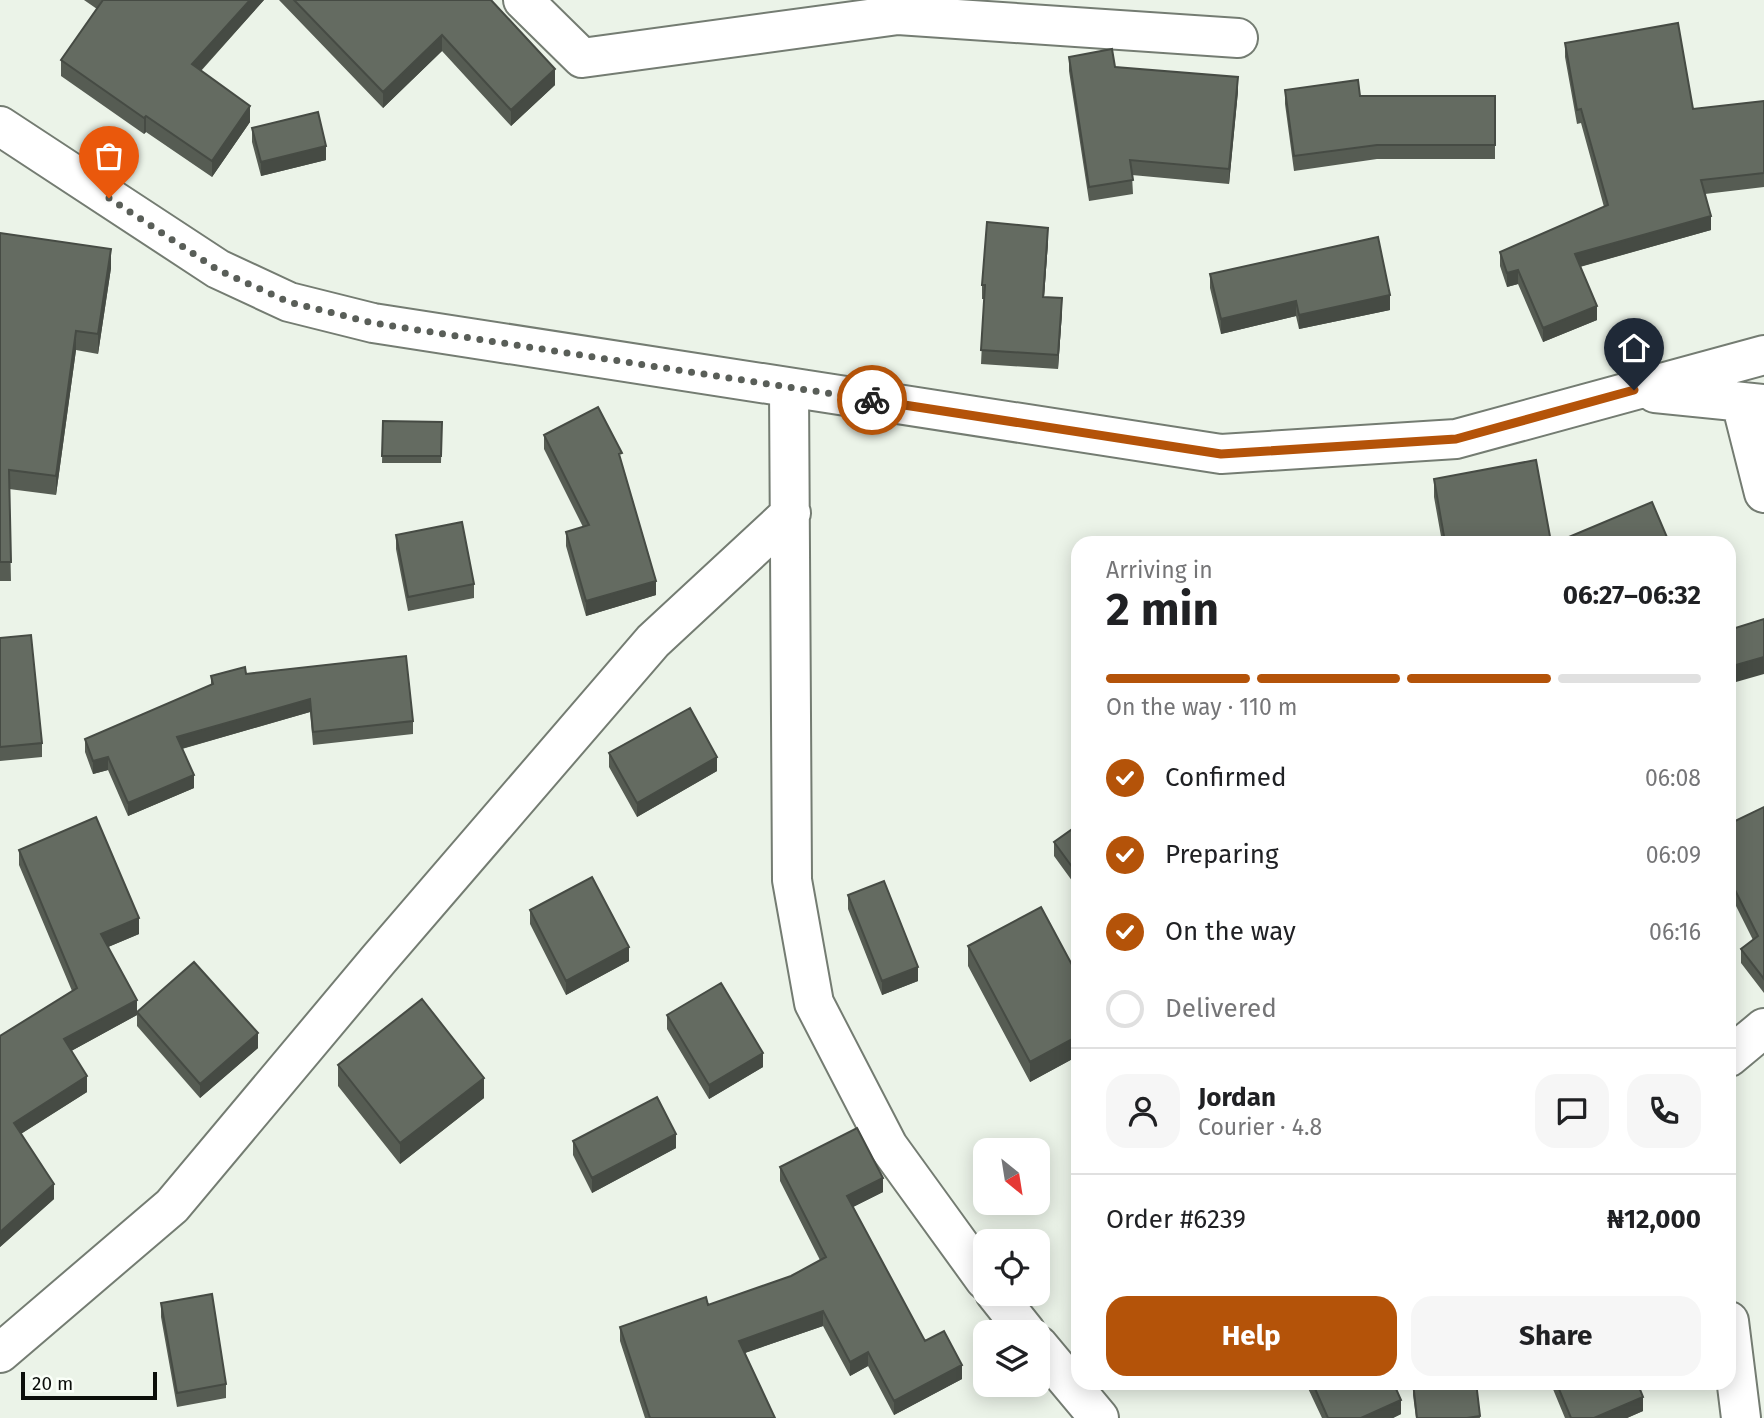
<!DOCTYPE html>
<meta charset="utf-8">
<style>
body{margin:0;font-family:"Fira Sans",sans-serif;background:#f6f6f6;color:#202124;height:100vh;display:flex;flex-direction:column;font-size:26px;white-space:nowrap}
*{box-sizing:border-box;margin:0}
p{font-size:23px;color:#757577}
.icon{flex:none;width:38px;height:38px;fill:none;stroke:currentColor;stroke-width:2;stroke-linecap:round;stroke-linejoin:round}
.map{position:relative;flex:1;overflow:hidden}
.side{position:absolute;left:1071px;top:536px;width:665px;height:854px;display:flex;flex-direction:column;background:#fff;border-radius:21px;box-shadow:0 4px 18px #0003}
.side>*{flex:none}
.needle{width:46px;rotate:150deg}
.buttons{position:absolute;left:973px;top:1138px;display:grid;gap:14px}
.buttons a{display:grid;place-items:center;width:77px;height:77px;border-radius:14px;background:#fff;box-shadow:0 4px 18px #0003;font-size:35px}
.scale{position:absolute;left:21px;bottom:18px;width:136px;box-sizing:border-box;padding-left:7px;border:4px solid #0b0e0a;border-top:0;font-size:19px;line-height:24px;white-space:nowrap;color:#0b0e0a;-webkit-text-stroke:5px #fafff8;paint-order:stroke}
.pin{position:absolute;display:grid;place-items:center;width:60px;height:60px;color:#fff;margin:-72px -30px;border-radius:50% 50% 50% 0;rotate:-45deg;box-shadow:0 0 7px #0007}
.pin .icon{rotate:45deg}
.courier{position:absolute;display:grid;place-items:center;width:70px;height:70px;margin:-35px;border:5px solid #b45309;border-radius:50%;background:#fff;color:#222;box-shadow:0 2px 9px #0007}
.overview em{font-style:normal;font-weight:700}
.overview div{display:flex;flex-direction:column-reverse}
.overview{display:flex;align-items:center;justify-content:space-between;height:119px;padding:0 35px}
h1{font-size:46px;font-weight:700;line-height:52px}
.bar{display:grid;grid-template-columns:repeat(4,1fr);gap:10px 7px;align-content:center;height:84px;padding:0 35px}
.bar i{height:9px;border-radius:5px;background:#e0e0e0}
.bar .active{background:#b45309}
.bar p{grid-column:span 4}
.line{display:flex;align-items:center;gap:18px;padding:0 35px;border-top:2px solid #e0e0e0}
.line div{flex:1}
.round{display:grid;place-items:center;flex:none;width:74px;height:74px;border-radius:21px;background:#f6f6f6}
ol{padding:0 35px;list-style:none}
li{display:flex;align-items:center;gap:21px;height:77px}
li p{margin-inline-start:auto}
li .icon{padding:7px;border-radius:50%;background:#b45309;color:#fff;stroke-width:4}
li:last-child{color:#757577}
li i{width:38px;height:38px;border:4px solid #e0e0e0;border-radius:50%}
.button{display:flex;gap:14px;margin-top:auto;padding:14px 35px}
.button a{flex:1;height:80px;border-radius:21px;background:#b45309;color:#fff;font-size:28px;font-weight:700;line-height:80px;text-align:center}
.button a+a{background:#f6f6f6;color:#202124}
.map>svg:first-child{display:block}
</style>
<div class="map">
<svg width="1764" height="1418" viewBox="0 0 1764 1418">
<rect width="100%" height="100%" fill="#ebf3e8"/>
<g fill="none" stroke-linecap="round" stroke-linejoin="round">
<g stroke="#747c72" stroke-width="42">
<path id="minor" d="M 523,0 L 582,58 L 898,15 L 1238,38
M 0,126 L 218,269 L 289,302 L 373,323 L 1221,454 L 1456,439 L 1764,355
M 789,388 L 792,880 L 814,1003 L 888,1146 L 985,1280
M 1655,393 L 1764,404
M 1741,402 L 1764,493
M 1729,1057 L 1764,1028
M 995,1293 L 1026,1332
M 1729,1321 L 1741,1418
M 1038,1345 L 1099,1418
M 0,1353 L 172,1206 L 379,959 L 653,641 L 791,513"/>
</g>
<use href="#minor" stroke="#fff" stroke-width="38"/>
</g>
<path fill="#565c53" d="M 84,0 L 264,0 L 201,71 L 250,122 L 212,177 L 146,132 L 144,134 L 61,76 L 61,60 L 97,9 Z
M 279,0 L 491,0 L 555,85 L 511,126 L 442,51 L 383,108 Z
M 1565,43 L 1693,109 L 1764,101 L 1764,187 L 1705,194 L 1711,230 L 1580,267 L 1597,320 L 1543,342 L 1518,284 L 1507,287 L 1500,266 L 1500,252 L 1604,207 L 1581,123 L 1577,124 L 1565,57 Z
M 1069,57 L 1238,91 L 1229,184 L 1132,175 L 1133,194 L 1089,201 L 1069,71 Z
M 1285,90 L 1360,96 L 1495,96 L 1495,159 L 1377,159 L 1294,171 L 1285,104 Z
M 252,128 L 326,160 L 261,176 L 252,142 Z
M 0,233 L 111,268 L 98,354 L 76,350 L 56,495 L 9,489 L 11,581 L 0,581 Z
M 1048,242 L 1044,297 L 1062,312 L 1058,369 L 981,364 L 984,299 L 982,299 L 982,285 Z
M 1210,274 L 1390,310 L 1299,329 L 1296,316 L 1221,334 L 1210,288 Z
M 383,421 L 442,422 L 441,463 L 382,463 Z
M 544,435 L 622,464 L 656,595 L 586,616 L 566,546 L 566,532 L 583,527 L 544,449 Z
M 1434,479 L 1551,542 L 1442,542 L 1434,497 Z
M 396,535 L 474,584 L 474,598 L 408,611 L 396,549 Z
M 0,638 L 42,743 L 42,757 L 0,761 Z
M 246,674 L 413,721 L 413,734 L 313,745 L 310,712 L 182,749 L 194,788 L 128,816 L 108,770 L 93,774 L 85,752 L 85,739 L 211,685 L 211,676 Z
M 609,753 L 717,771 L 637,817 L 609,767 Z
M 1764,807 L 1764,993 L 1741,963 L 1741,949 L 1753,940 L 1729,892 L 1729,824 Z
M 1078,825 L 1078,889 L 1054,856 L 1054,842 Z
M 19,850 L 139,934 L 108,947 L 137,1015 L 71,1051 L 87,1092 L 21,1134 L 54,1199 L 0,1247 L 0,1036 L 72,991 L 19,865 Z
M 848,895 L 918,981 L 882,995 L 848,909 Z
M 530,910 L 629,961 L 566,995 L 530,924 Z
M 968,946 L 1078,976 L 1078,1056 L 1030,1082 L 968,966 Z
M 137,1012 L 258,1048 L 200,1098 L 137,1026 Z
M 667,1015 L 763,1067 L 709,1099 L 667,1029 Z
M 338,1065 L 484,1098 L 400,1164 L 338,1086 Z
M 573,1141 L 676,1148 L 592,1193 L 573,1155 Z
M 780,1167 L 883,1192 L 853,1207 L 925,1341 L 962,1379 L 894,1415 L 868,1366 L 850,1376 L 823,1326 L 745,1353 L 775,1418 L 645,1418 L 620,1341 L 620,1327 L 708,1305 L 791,1276 L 820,1260 L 780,1181 Z
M 161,1303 L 226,1384 L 226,1398 L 177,1407 L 161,1317 Z
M 1305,1382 L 1393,1382 L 1401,1414 L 1393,1418 L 1322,1418 Z
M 1413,1382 L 1476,1382 L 1480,1418 L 1416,1418 L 1413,1395 Z
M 1550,1382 L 1637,1382 L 1643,1411 L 1627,1418 L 1565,1418 Z"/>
<path fill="#464b44" d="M 250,0 L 264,0 L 192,80 L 192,64 Z
M 442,35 L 442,51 L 383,108 L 383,92 Z
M 555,69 L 555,85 L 511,126 L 511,110 Z
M 1238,77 L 1238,91 L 1229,184 L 1229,169 Z
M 250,106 L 250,122 L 212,177 L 212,161 Z
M 146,116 L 146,132 L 144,134 L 144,118 Z
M 326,146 L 326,160 L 261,176 L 261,162 Z
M 1711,216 L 1711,230 L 1575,268 L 1575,254 Z
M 1048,228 L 1048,242 L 1043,311 L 1043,297 Z
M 111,249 L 111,268 L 98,354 L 98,334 Z
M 1518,270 L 1518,284 L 1507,287 L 1507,273 Z
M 1390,295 L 1390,310 L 1299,329 L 1299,315 Z
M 1062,298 L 1062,312 L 1058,369 L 1058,355 Z
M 1296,301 L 1296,316 L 1221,334 L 1221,319 Z
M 1597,306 L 1597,320 L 1543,342 L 1543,328 Z
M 76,331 L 76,350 L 56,495 L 56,476 Z
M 656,581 L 656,595 L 586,616 L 586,601 Z
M 1764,657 L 1764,674 L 1729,684 L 1729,667 Z
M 310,699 L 310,712 L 177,750 L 177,737 Z
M 108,757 L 108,770 L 93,774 L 93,761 Z
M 717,757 L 717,771 L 637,817 L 637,803 Z
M 194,775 L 194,788 L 128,816 L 128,803 Z
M 139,918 L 139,934 L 101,950 L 101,934 Z
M 629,947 L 629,961 L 566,995 L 566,981 Z
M 918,967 L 918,981 L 882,995 L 882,981 Z
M 137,1000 L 137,1015 L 64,1055 L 64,1039 Z
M 258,1033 L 258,1048 L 200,1098 L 200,1084 Z
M 1078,1036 L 1078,1056 L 1030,1082 L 1030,1062 Z
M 763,1053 L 763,1067 L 709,1099 L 709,1085 Z
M 87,1076 L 87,1092 L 14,1138 L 14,1123 Z
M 484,1078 L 484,1098 L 400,1164 L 400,1143 Z
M 676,1134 L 676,1148 L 592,1193 L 592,1178 Z
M 883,1178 L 883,1192 L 847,1210 L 847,1196 Z
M 54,1184 L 54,1199 L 0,1247 L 0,1232 Z
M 823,1311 L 823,1326 L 739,1355 L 739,1341 Z
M 868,1352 L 868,1366 L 850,1376 L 850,1362 Z
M 962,1365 L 962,1379 L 894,1415 L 894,1401 Z
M 1643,1397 L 1643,1411 L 1627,1418 L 1594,1418 Z
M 1401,1400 L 1401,1414 L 1393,1418 L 1361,1418 Z"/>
<path fill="#646b61" stroke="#464b44" stroke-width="2" d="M 103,0 L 250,0 L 192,64 L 250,106 L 212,161 L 146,116 L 144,118 L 61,60 Z
M 294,0 L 491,0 L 555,69 L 511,110 L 442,35 L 383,92 Z
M 1678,23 L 1693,109 L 1764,101 L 1764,173 L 1701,180 L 1711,216 L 1575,254 L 1597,306 L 1543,328 L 1518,270 L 1507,273 L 1500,252 L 1608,205 L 1581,109 L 1577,110 L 1565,43 Z
M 1112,49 L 1115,67 L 1238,77 L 1229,169 L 1130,160 L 1133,180 L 1089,187 L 1069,57 Z
M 1358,80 L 1360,96 L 1495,96 L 1495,145 L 1377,145 L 1294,156 L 1285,90 Z
M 318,112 L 326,146 L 261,162 L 252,128 Z
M 987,222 L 1048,228 L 1043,297 L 1062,298 L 1058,355 L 981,350 L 985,285 L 982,285 Z
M 0,233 L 111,249 L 98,334 L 76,331 L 56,476 L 9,470 L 11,562 L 0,562 Z
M 1378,237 L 1390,295 L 1299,315 L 1296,301 L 1221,319 L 1210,274 Z
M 598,407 L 622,453 L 619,454 L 656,581 L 586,601 L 566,532 L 589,525 L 544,435 Z
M 383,421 L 442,422 L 441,456 L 382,456 Z
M 1536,460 L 1551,542 L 1445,542 L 1434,479 Z
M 1652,502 L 1669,542 L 1557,542 Z
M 462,522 L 474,584 L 408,597 L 396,535 Z
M 1287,539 L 1289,542 L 1278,542 Z
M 1764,619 L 1764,657 L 1729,667 L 1729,630 Z
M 31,635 L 42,743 L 0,747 L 0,638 Z
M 406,656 L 413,721 L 313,732 L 310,699 L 177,737 L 194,775 L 128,803 L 108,757 L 93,761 L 85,739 L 213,684 L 211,676 L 245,667 L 246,674 Z
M 690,708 L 717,757 L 637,803 L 609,753 Z
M 1764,807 L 1764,979 L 1741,949 L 1758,936 L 1729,878 L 1729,824 Z
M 96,817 L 139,918 L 101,934 L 137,1000 L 64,1039 L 87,1076 L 14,1123 L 54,1184 L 0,1232 L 0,1036 L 77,988 L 19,850 Z
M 1078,825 L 1078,875 L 1054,842 Z
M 592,877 L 629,947 L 566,981 L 530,910 Z
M 884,881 L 918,967 L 882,981 L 848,895 Z
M 1041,907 L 1078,976 L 1078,1036 L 1030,1062 L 968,946 Z
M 194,962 L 258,1033 L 200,1084 L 137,1012 Z
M 721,983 L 763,1053 L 709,1085 L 667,1015 Z
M 422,999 L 484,1078 L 400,1143 L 338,1065 Z
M 657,1097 L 676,1134 L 592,1178 L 573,1141 Z
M 857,1128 L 883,1178 L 847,1196 L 925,1341 L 944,1331 L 962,1365 L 894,1401 L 868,1352 L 850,1362 L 823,1311 L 739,1341 L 775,1418 L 650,1418 L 620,1327 L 706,1297 L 708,1305 L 791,1276 L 826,1257 L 780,1167 Z
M 212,1294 L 226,1384 L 177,1393 L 161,1303 Z
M 1312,1382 L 1393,1382 L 1401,1400 L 1361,1418 L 1328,1418 Z
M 1413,1382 L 1476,1382 L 1480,1416 L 1467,1418 L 1417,1418 Z
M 1556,1382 L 1637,1382 L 1643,1397 L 1594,1418 L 1571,1418 Z"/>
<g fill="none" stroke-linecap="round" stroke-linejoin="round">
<path stroke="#595e58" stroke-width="7" stroke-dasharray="0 12.6" d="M 109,198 L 218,270 L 289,302 L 373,323 L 872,400"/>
<path stroke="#b45309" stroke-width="9" d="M 872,400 L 1221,454 L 1456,439 L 1634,390"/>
</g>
</svg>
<div class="buttons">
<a><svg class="needle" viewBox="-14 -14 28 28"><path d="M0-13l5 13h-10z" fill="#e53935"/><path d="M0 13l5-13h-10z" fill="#757577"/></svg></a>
<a><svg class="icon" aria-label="locate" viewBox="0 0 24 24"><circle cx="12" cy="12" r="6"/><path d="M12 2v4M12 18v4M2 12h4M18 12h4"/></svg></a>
<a><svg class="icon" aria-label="layers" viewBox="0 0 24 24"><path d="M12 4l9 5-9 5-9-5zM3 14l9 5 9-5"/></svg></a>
</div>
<div class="scale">20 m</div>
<div class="pin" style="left:109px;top:198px;background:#ea580c"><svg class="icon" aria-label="bag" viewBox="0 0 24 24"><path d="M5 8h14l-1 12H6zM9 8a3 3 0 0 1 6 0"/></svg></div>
<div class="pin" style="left:1634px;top:390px;background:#1f2937"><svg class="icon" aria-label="home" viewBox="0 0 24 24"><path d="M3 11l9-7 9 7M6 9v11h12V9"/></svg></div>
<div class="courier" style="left:872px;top:400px"><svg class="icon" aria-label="bike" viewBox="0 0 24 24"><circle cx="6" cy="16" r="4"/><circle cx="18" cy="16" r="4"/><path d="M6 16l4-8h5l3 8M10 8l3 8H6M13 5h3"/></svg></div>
<section class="side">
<div class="overview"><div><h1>2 min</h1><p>Arriving in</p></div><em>06:27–06:32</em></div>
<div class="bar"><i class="active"></i><i class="active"></i><i class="active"></i><i></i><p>On the way · 110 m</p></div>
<ol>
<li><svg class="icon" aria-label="check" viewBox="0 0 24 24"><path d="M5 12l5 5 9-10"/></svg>Confirmed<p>06:08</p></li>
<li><svg class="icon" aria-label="check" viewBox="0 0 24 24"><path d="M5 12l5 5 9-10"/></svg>Preparing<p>06:09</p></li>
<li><svg class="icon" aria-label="check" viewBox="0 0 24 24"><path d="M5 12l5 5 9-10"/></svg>On the way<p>06:16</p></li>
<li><i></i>Delivered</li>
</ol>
<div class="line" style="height:126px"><a class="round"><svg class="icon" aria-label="person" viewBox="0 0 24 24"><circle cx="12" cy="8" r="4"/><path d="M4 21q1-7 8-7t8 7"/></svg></a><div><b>Jordan</b><p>Courier · 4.8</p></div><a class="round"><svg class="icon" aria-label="chat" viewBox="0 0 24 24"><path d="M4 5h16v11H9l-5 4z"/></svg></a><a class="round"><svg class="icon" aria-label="phone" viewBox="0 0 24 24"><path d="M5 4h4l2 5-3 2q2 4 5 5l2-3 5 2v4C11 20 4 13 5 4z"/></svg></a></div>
<div class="line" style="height:91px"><div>Order #6239</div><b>₦12,000</b></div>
<div class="button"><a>Help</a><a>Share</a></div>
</section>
</div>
